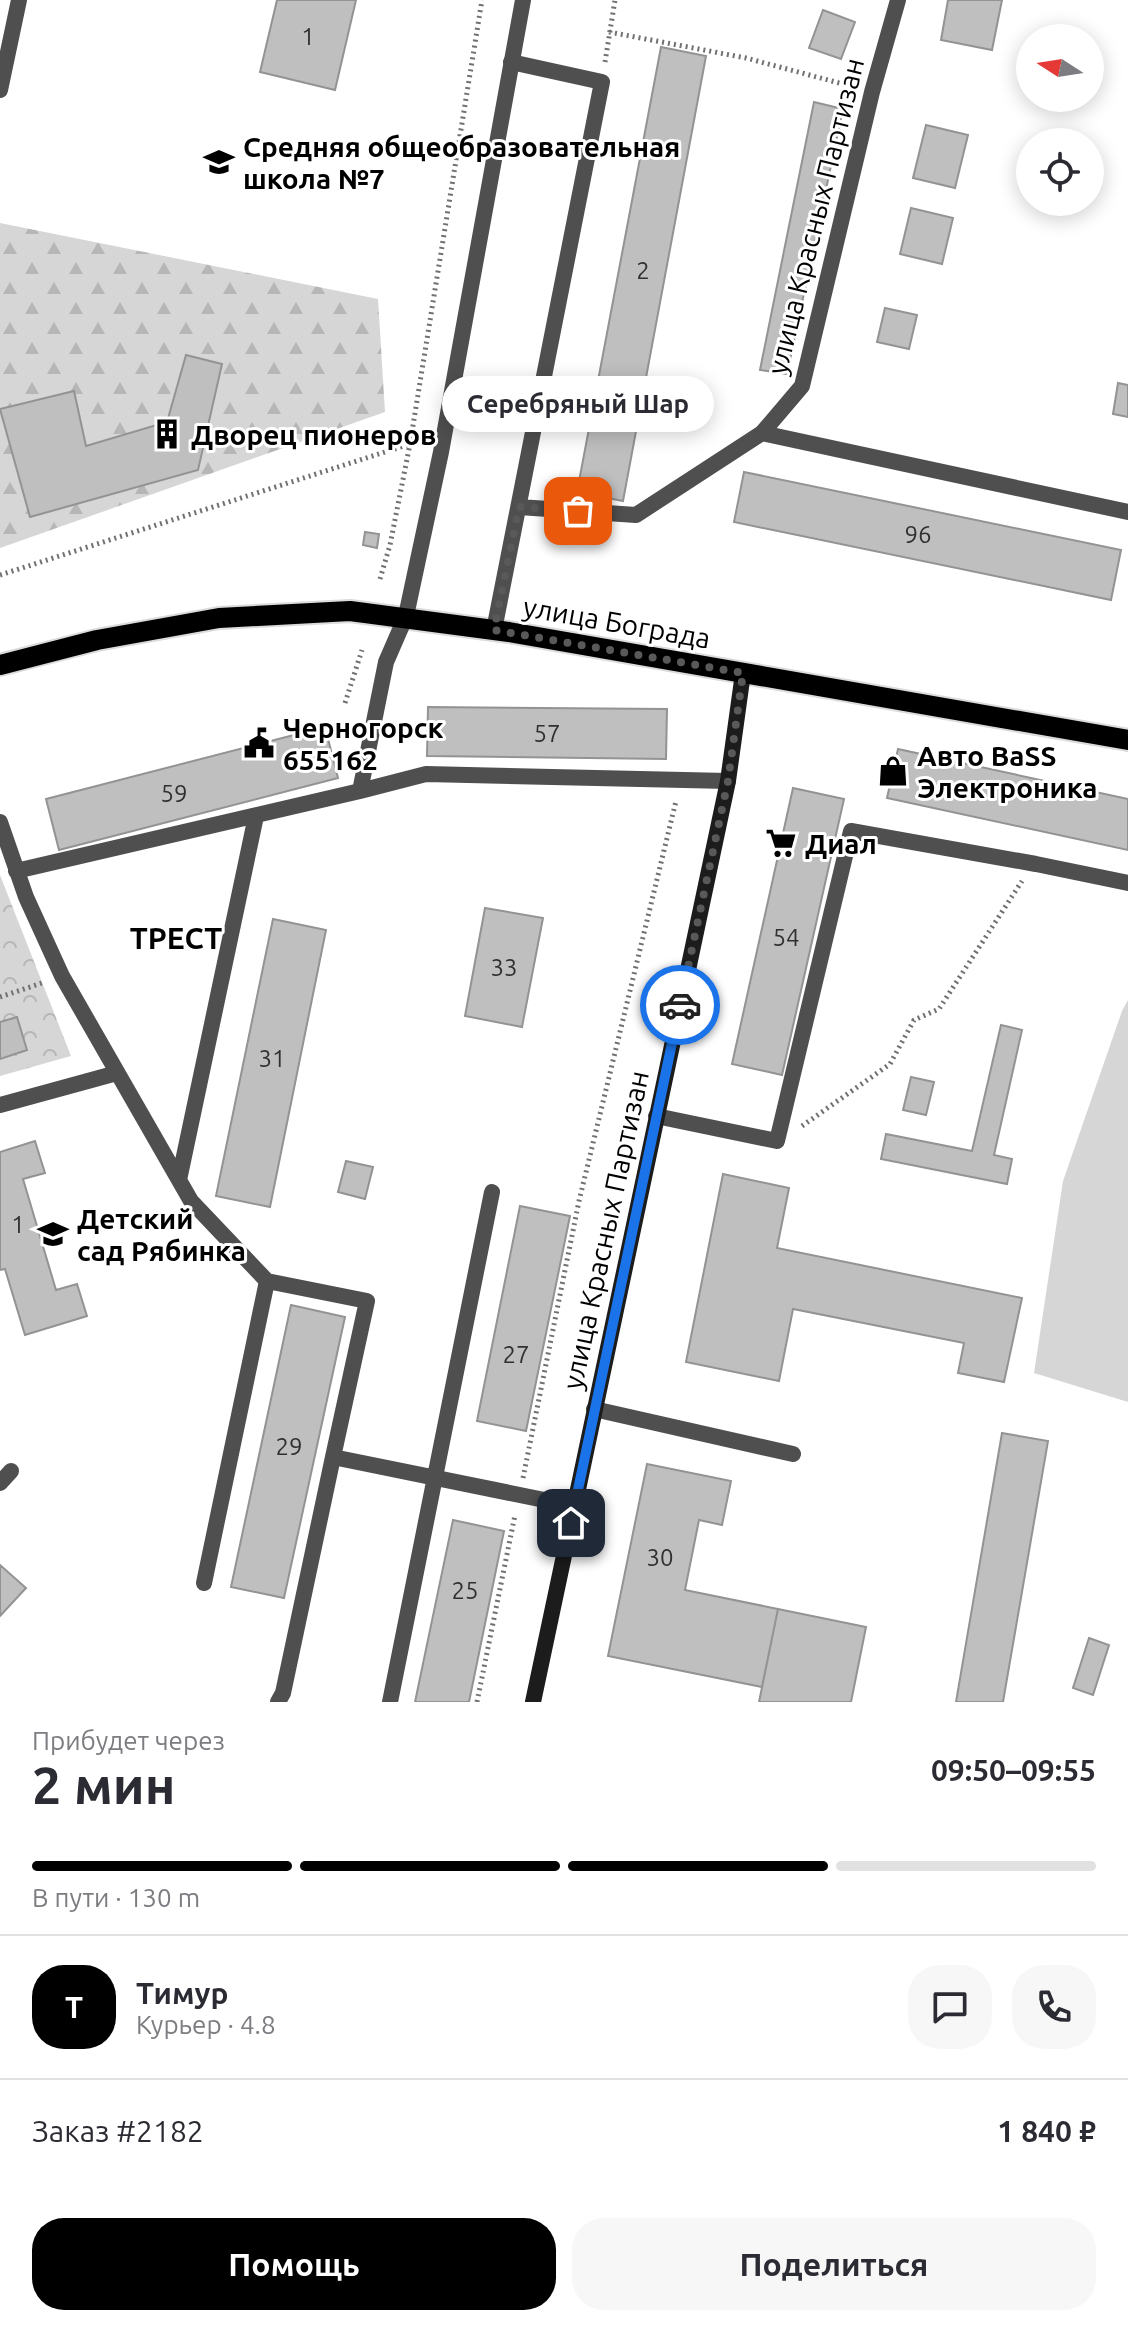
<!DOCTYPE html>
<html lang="ru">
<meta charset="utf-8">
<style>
body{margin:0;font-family:Ubuntu,sans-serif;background:#f7f7f7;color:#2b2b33;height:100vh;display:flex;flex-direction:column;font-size:30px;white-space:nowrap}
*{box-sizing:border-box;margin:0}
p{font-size:26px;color:#7c7c81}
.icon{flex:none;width:44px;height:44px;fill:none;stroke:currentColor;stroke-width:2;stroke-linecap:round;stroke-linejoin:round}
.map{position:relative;height:1702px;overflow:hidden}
.side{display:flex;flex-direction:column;background:#fff;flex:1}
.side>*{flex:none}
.needle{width:52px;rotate:282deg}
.buttons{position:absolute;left:1016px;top:24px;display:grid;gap:16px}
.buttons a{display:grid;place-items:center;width:88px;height:88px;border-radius:50%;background:#fff;box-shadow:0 4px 20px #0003;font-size:40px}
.pin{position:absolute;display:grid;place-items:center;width:68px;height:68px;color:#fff;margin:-34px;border-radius:16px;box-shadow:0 4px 12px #0006}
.courier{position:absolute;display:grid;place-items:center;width:80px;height:80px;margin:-40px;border:6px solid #1a73e8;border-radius:50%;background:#fff;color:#222;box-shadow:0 2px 10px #0007}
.bubble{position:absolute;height:56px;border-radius:28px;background:#fff;box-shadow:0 4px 20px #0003;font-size:26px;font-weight:700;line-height:56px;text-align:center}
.head em{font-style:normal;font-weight:700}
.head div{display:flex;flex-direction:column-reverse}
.head{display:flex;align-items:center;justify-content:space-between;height:136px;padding:0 32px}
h1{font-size:52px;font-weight:700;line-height:60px}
.bar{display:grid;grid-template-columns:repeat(4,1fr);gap:12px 8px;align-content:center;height:96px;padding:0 32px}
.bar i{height:10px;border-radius:6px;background:#e1e1e2}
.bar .active{background:#000}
.bar p{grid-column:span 4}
.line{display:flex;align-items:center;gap:20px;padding:0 32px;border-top:2px solid #e1e1e2}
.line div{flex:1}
.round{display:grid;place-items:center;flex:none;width:84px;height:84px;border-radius:32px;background:#f7f7f7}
.primary-button{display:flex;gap:16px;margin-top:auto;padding:16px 32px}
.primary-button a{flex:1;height:92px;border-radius:32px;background:#000;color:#fff;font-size:32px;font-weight:700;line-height:92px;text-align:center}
.primary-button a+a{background:#f7f7f7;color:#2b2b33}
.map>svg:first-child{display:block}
</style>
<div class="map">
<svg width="1128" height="1702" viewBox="0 0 1128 1702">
<defs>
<pattern id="forest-firs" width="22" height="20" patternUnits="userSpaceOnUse" patternTransform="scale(2)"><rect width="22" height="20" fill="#d6d6d6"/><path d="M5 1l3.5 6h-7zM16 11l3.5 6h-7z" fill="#b6b6b6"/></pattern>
<pattern id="park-crowns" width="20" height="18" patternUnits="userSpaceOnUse" patternTransform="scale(2)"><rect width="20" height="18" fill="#d6d6d6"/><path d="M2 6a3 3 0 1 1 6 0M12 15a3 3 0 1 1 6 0" fill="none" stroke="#b6b6b6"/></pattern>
</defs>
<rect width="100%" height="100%" fill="#fff"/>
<path fill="url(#forest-firs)" d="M 0,223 L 378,299 L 385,412 L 0,548 Z"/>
<path fill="url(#park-crowns)" d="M 0,875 L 71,1056 L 0,1076 Z"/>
<path fill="#d6d6d6" d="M 1128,1000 L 1128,1402 L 1034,1373 L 1063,1181 L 1122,1011 Z"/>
<path fill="#bfbfbf" stroke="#939393" stroke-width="2" d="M 277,0 L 356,0 L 335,90 L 260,72 Z
M 948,0 L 1002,0 L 992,50 L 941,40 Z
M 823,10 L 855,22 L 841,59 L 809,48 Z
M 661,47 L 706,56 L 623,501 L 577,492 Z
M 814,102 L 843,109 L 787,374 L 760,370 Z
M 926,125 L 968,135 L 955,188 L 913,178 Z
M 911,208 L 953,218 L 942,264 L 900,254 Z
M 885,308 L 917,315 L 909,349 L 877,342 Z
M 186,355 L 222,364 L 198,470 L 30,517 L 0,409 L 74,391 L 86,446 L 167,422 Z
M 1118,383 L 1128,385 L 1128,417 L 1113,414 Z
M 744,472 L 1121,550 L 1111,600 L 734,522 Z
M 365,532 L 379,534 L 377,548 L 363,545 Z
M 428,707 L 667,709 L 666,759 L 427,756 Z
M 325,727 L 338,778 L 59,850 L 46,799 Z
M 898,749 L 1128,799 L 1128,850 L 887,798 Z
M 793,788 L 844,799 L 782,1075 L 732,1064 Z
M 485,908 L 543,918 L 522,1027 L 465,1016 Z
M 273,919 L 326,930 L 270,1207 L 216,1196 Z
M 17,1017 L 27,1050 L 0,1059 L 0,1022 Z
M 1001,1025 L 1022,1030 L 994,1155 L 1012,1159 L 1007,1184 L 881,1159 L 886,1134 L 972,1151 Z
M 911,1077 L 934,1082 L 926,1115 L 903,1110 Z
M 35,1141 L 45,1173 L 23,1179 L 56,1290 L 77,1284 L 87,1316 L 25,1335 L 5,1269 L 0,1270 L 0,1152 Z
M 346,1161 L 373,1167 L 365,1199 L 338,1192 Z
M 723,1174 L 789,1188 L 777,1248 L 1022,1298 L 1004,1382 L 958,1373 L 964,1343 L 793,1309 L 779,1381 L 686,1362 Z
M 520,1206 L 570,1216 L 526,1431 L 477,1421 Z
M 291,1305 L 345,1317 L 284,1598 L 231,1587 Z
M 1002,1433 L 1048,1441 L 1003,1702 L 956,1702 Z
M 647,1464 L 731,1481 L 722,1525 L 699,1520 L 685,1590 L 778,1609 L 762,1687 L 608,1656 Z
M 453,1520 L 504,1531 L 469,1702 L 415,1702 Z
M 0,1565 L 26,1588 L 0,1616 Z
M 778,1609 L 866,1627 L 851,1702 L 759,1702 Z
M 1089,1638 L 1109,1645 L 1093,1695 L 1073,1688 Z"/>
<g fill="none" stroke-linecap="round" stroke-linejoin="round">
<g stroke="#dbdbdb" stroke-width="24">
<path id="primary" d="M 0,665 L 97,640 L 219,618 L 350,611 L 509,632 L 1128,740"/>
</g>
<path stroke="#717171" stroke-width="5" stroke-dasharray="2 4" stroke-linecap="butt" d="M 609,32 L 746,58 L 854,87
M 605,62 L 615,0
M 0,575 L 410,444
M 380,579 L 390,545 L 410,444 L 482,0
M 345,703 L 362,650
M 0,997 L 42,983
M 802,1126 L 890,1064 L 914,1020 L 939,1009 L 1022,881
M 523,1478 L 579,1201 L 676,801
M 477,1702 L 515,1515"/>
<path stroke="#4f4f4f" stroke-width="16" d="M 519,507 L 636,515 L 762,433 L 1128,512
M 494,630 L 602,82 L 511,62
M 360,791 L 426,774 L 728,781
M 0,822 L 26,897 L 62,976 L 191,1201 L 267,1281 L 367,1301 L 333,1457
M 16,871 L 360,791 L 386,662 L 406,616
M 0,1105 L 117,1073
M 656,1116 L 777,1141 L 851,831 L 1036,864 L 1128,883
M 179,1180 L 256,816
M 594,1409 L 793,1454
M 0,1483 L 11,1471
M 204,1583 L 267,1281
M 278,1702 L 283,1693 L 333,1457 L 574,1506
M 390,1702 L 492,1192"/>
<path stroke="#4f4f4f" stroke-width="16" d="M 0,90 L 19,0
M 762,433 L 802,386 L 872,92 L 898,0
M 406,616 L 441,452 L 523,0"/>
<path stroke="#1c1c1c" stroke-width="16" d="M 533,1702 L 728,781 L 743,673"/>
<use href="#primary" stroke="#000" stroke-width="20"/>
</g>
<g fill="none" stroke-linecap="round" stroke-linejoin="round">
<path stroke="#595959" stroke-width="8" stroke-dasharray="0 14.4" d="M 578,511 L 519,507 L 494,630 L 743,673 L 728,781 L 680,1005"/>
<path stroke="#1a73e8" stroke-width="10" d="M 571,1523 L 680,1005"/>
</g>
<defs>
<g id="school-bare" transform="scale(2.4)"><path d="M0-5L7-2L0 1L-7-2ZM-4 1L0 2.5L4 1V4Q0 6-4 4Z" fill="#000" stroke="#fff" stroke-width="2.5" paint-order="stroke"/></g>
<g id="building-bare" transform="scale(2.4)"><path d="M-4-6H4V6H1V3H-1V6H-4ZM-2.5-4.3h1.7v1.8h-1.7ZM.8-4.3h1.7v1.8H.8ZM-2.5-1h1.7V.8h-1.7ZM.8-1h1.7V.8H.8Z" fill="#000" stroke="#fff" stroke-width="2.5" paint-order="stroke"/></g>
<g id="civic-bare" transform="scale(2.4)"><path d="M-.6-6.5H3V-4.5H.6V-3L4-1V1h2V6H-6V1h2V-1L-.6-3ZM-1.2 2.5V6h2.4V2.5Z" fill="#000" stroke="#fff" stroke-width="2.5" paint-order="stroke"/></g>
<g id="shop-bare" transform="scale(2.4)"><path d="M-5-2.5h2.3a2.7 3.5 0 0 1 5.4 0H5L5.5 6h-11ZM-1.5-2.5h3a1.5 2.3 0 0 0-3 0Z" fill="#000" stroke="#fff" stroke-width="2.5" paint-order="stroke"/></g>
<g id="supermarket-bare" transform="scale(2.4)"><path d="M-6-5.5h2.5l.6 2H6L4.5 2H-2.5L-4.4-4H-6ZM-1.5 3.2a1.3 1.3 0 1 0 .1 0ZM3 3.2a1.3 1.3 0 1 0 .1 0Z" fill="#000" stroke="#fff" stroke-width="2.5" paint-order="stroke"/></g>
</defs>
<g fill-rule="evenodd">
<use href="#school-bare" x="219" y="162"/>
<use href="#building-bare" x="167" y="434"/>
<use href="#civic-bare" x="259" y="743"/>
<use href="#shop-bare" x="893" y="771"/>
<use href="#supermarket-bare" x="781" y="843"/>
<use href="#school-bare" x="53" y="1234"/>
</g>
<g text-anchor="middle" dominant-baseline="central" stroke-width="6" stroke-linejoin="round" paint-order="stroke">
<g font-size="24" fill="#303030">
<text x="308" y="36">1</text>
<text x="643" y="270">2</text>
<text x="918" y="534">96</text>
<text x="547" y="733">57</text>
<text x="174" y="793">59</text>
<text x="786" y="937">54</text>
<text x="504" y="967">33</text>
<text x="272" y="1058">31</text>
<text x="18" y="1224">1</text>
<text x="516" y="1354">27</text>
<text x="289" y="1446">29</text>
<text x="660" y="1557">30</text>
<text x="465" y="1590">25</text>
</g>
<g font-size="28" font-weight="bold" fill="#000" stroke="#fff" text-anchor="start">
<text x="243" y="146">Средняя общеобразовательная<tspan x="243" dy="32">школа №7</tspan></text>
<text x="191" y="434">Дворец пионеров</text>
<text x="283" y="727">Черногорск<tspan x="283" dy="32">655162</tspan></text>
<text x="917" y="755">Авто BaSS<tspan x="917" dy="32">Электроника</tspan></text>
<text x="805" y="843">Диал</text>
<text x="77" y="1218">Детский<tspan x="77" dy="32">сад Рябинка</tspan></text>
</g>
<g font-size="28" fill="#000" stroke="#fff">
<text transform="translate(815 216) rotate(-76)">улица Красных Партизан</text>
<text transform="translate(617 622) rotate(10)">улица Бограда</text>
<text transform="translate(605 1230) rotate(-78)">улица Красных Партизан</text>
</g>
<g font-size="30" font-weight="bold" fill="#000" stroke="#fff">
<text x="176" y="938">ТРЕСТ</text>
</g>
</g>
</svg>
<div class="buttons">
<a><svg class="needle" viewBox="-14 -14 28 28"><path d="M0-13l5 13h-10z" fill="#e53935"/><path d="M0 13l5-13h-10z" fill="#7c7c81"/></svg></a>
<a><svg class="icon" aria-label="locate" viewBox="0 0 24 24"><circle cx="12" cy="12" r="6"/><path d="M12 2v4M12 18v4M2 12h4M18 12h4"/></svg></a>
</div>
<div class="pin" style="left:578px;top:511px;background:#ea580c"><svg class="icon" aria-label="bag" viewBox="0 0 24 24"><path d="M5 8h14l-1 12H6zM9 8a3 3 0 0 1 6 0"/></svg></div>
<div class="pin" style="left:571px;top:1523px;background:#1f2937"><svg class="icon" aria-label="home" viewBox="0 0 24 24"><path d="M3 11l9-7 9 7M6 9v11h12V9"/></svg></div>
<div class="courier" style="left:680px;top:1005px"><svg class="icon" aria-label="car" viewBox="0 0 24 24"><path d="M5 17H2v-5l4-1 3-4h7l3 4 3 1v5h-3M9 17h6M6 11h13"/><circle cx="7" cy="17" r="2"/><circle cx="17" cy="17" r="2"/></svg></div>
<div class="bubble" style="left:442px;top:376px;width:272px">Серебряный Шар</div>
</div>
<section class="side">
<div class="head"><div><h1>2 мин</h1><p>Прибудет через</p></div><em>09:50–09:55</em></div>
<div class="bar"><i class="active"></i><i class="active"></i><i class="active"></i><i></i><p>В пути · 130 m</p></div>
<div class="line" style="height:144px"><b class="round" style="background:#000;color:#fff">Т</b><div><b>Тимур</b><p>Курьер · 4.8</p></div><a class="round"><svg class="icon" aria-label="chat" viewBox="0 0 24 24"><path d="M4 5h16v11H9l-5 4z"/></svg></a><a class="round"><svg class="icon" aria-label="phone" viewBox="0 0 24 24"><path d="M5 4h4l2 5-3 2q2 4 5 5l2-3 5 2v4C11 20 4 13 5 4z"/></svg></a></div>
<div class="line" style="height:104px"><div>Заказ #2182</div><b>1 840 ₽</b></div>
<div class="primary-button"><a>Помощь</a><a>Поделиться</a></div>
</section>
